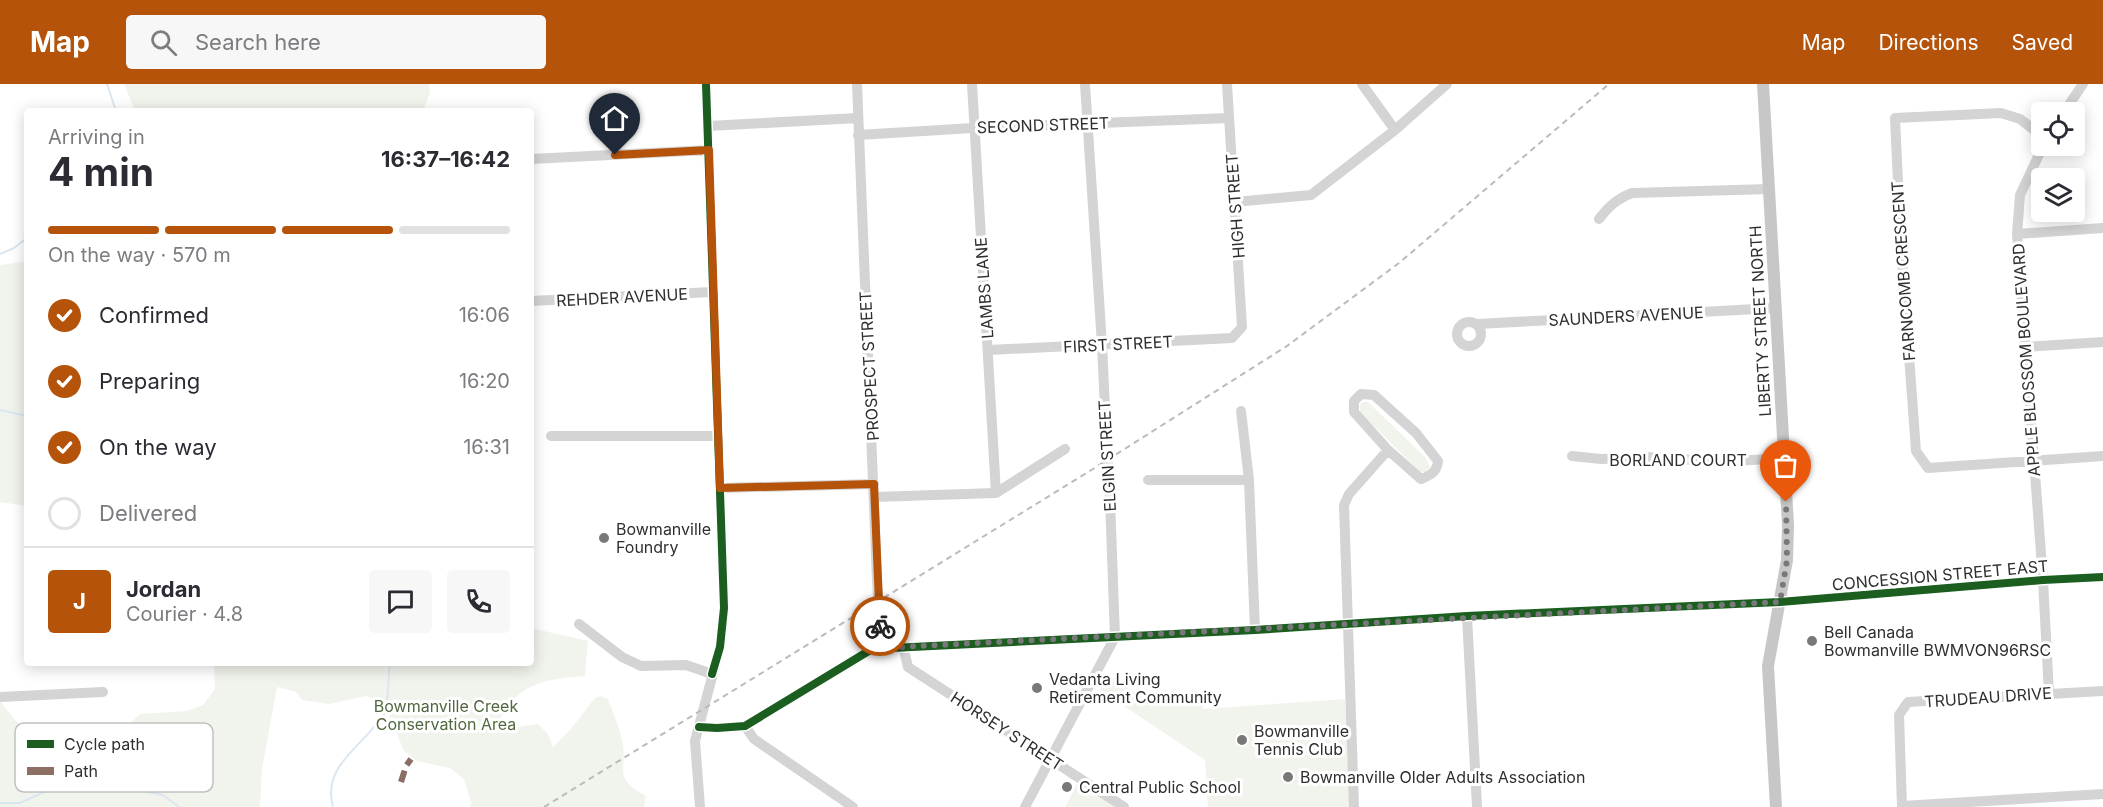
<!DOCTYPE html>
<meta charset="utf-8">
<style>
body{margin:0;font-family:Inter,sans-serif;background:#f7f7f7;color:#2b2b33;height:100vh;display:flex;flex-direction:column;font-size:22px;white-space:nowrap}
*{box-sizing:border-box;margin:0}
p{font-size:20px;color:#7c7c81}
.icon{flex:none;width:33px;height:33px;fill:none;stroke:currentColor;stroke-width:2;stroke-linecap:round;stroke-linejoin:round}
.map{position:relative;flex:1;overflow:hidden}
.side{position:absolute;left:24px;top:24px;width:510px;height:558px;display:flex;flex-direction:column;background:#fff;border-radius:6px;box-shadow:0 3px 15px #0003}
.side>*{flex:none}
.fabs{position:absolute;left:2031px;top:18px;display:grid;gap:12px}
.fabs a{display:grid;place-items:center;width:54px;height:54px;border-radius:6px;background:#fff;box-shadow:0 3px 15px #0003;font-size:30px}
.pin{position:absolute;display:grid;place-items:center;width:51px;height:51px;color:#fff;margin:-62px -26px;border-radius:50% 50% 50% 0;rotate:-45deg;box-shadow:0 0 6px #0007}
.pin .icon{rotate:45deg}
.courier{position:absolute;display:grid;place-items:center;width:60px;height:60px;margin:-30px;border:4px solid #b45309;border-radius:50%;background:#fff;color:#222;box-shadow:0 2px 8px #0007}
.summary em{font-style:normal;font-weight:700}
.summary div{display:flex;flex-direction:column-reverse}
.summary{display:flex;align-items:center;justify-content:space-between;height:102px;padding:0 24px}
h1{font-size:39px;font-weight:700;line-height:45px}
.bar{display:grid;grid-template-columns:repeat(4,1fr);gap:9px 6px;align-content:center;height:72px;padding:0 24px}
.bar i{height:8px;border-radius:4px;background:#e1e1e2}
.bar .selected{background:#b45309}
.bar p{grid-column:span 4}
.line{display:flex;align-items:center;gap:15px;padding:0 24px;border-top:2px solid #e1e1e2}
.line div{flex:1}
.round{display:grid;place-items:center;flex:none;width:63px;height:63px;border-radius:6px;background:#f7f7f7}
ol{padding:0 24px;list-style:none}
li{display:flex;align-items:center;gap:18px;height:66px}
li p{margin-inline-start:auto}
li .icon{padding:6px;border-radius:50%;background:#b45309;color:#fff;stroke-width:4}
li:last-child{color:#7c7c81}
li i{width:33px;height:33px;border:3px solid #e1e1e2;border-radius:50%}
header{display:flex;align-items:center;gap:36px;box-sizing:border-box;height:84px;padding:0 30px;background:#b45309;color:#fff}
header strong{font-size:28px}
nav{display:flex;gap:33px;margin-inline-start:auto;font-size:21px}
.search{width:420px;height:54px;background:#f7f7f7;display:flex;align-items:center;gap:15px;box-sizing:border-box;padding:0 21px;border-radius:6px;color:#7c7c81;font-size:22px}
.map>svg:first-child{display:block}
</style>
<header>
<strong>Map</strong>
<div class="search"><svg class="icon" aria-label="search" viewBox="0 0 24 24"><circle cx="10" cy="10" r="6"/><path d="M15 15l6 6"/></svg>Search here</div>
<nav><a>Map</a><a>Directions</a><a>Saved</a></nav>
</header>
<div class="map">
<svg width="2103" height="723" viewBox="0 0 2103 723">
<rect width="100%" height="100%" fill="#fff"/>
<path fill="#f1f4ec" d="M 124,0 L 429,0 L 430,9 L 423,27 L 135,27 Z
M 21,178 L 27,178 L 27,422 L 0,418 L 0,181 Z
M 1362,318 L 1368,318 L 1425,373 L 1430,383 L 1425,388 L 1420,388 L 1360,328 L 1360,321 Z
M 531,544 L 588,557 L 585,592 C 548,595 519,598 500,635 L 509,644 L 538,640 L 548,650 L 553,663 L 570,646 L 595,614 L 600,612 L 608,615 C 613,629 619,642 622,656 C 629,686 610,692 646,712 L 644,723 L 470,723 L 471,719 L 464,695 L 450,684 L 417,677 L 404,667 L 384,619 L 366,612 L 329,620 L 302,616 L 296,608 L 277,603 L 262,685 L 260,723 L 0,723 L 0,617 L 15,636 L 35,652 L 83,662 L 121,648 L 140,630 L 187,627 L 203,621 L 215,605 L 214,579 L 531,579 Z
M 1108,591 L 1151,619 L 1202,615 L 1203,625 L 1345,615 L 1350,723 L 1208,723 L 1205,676 L 1100,606 Z
M 1078,698 L 1115,722 L 1114,723 L 1065,723 Z"/>
<g fill="none" stroke-linecap="round" stroke-linejoin="round">
<path stroke="#dbe7f0" stroke-width="2" d="M 107,0 L 116,27
M 0,170 L 14,164 L 27,154
M 0,326 L 27,332
M 0,719 L 20,719 L 53,704 L 107,700 L 163,711 L 179,723
M 333,723 C 321,681 365,661 384,630 C 389,620 388,591 390,579"/>
<path stroke="#d4d4d4" stroke-width="10" d="M 857,0 L 877,497
M 972,0 L 996,409
M 1085,0 L 1102,261 L 1106,345
M 1362,0 L 1395,46
M 2064,28 L 2083,0
M 708,42 L 858,34
M 858,51 L 973,44 L 1229,34
M 2042,52 L 2020,35 L 2001,29 L 1895,34 L 1901,162 L 1916,367 L 1928,384 L 2103,372
M 2043,62 L 2020,111 L 2017,150 L 2043,496 L 2049,610
M 531,75 L 709,66
M 1235,118 L 1311,111 L 1395,46 L 1447,0
M 1599,135 C 1609,122 1617,115 1632,109 L 1770,105
M 2017,150 L 2103,144
M 531,217 L 712,208
M1457 250a12 12 0 1 1 24 0a12 12 0 1 1-24 0Z
M 1477,240 L 1775,224
M 2025,263 L 2103,258
M 989,266 L 1232,254 L 1242,243 L 1227,0
M 1361,310 L 1374,311 L 1416,349 L 1438,377 C 1437,388 1431,391 1421,395 L 1388,366 L 1354,328 L 1354,317 Z
M 1241,327 L 1249,396 L 1255,546
M 551,352 L 718,352
M 1572,372 L 1601,375 L 1656,373 L 1718,378 L 1784,374
M 1148,396 L 1249,396
M 720,404 L 874,400
M 874,413 L 996,409 L 1065,365
M 1467,532 L 1477,723
M 579,540 L 622,573 L 641,582 L 686,581 L 712,590
M 903,562 L 908,583 L 1124,723
M 0,613 L 103,608
M 745,642 L 754,655 L 853,723
M 699,643 L 717,644 L 745,642 L 872,565 L 1255,546 L 1467,532 L 1780,518 L 2043,496 L 2103,493
M 1902,722 L 2103,710
M 700,723 L 695,657 L 720,563 L 724,524 L 706,0
M 1025,723 L 1115,553 L 1110,415
M 1354,723 L 1344,421 L 1349,410 L 1388,366
M 1902,723 L 1899,631 L 1908,618 L 2103,607"/>
<path stroke="#c7c7c7" stroke-width="12" d="M 1763,0 L 1788,441 L 1787,476 L 1768,582 L 1776,723"/>
<path stroke="#bbb" stroke-width="2" stroke-dasharray="6 4.5" stroke-linecap="butt" d="M 544,723 L 1093,385 L 1287,262 L 1399,179 L 1609,0"/>
<path stroke="#d4d4d4" stroke-width="10" d="M 1106,345 L 1110,415
M 877,497 L 880,544"/>
<path stroke="#8d6e63" stroke-width="6" stroke-dasharray="12 6" stroke-linecap="butt" d="M 401,698 L 406,682 L 411,675"/>
<g stroke="#fff" stroke-width="11">
<path id="cycleway" d="M 706,0 L 724,524 L 720,563 L 712,590
M 699,643 L 717,644 L 745,642 L 872,565 L 1255,546 L 1467,532 L 1780,518 L 2043,496 L 2103,493"/>
</g>
<use href="#cycleway" stroke="#1b5e20" stroke-width="8"/>
</g>
<g fill="none" stroke-linecap="round" stroke-linejoin="round">
<path stroke="#787878" stroke-width="6" stroke-dasharray="0 10.8" d="M 880,542 L 881,564 L 1780,518 L 1787,476 L 1786,418"/>
<path stroke="#b45309" stroke-width="8" d="M 615,71 L 709,66 L 720,404 L 874,400 L 880,542"/>
</g>
<g fill="#787878" stroke="#fff" stroke-width="2">
<circle cx="604" cy="454" r="6"/>
<circle cx="1812" cy="557" r="6"/>
<circle cx="1037" cy="604" r="6"/>
<circle cx="1242" cy="656" r="6"/>
<circle cx="1288" cy="693" r="6"/>
<circle cx="1067" cy="703" r="6"/>
</g>
<g text-anchor="middle" dominant-baseline="central" stroke-width="6" stroke-linejoin="round" paint-order="stroke">
<g font-size="16" fill="#2f2f2f" stroke="#fff">
<text transform="translate(1043 41) rotate(-2)">SECOND STREET</text>
<text transform="translate(1235 122) rotate(-94)">HIGH STREET</text>
<text transform="translate(1903 187) rotate(-94)">FARNCOMB CRESCENT</text>
<text transform="translate(984 204) rotate(-94)">LAMBS LANE</text>
<text transform="translate(622 213) rotate(-3)">REHDER AVENUE</text>
<text transform="translate(1626 232) rotate(-3)">SAUNDERS AVENUE</text>
<text transform="translate(1760 237) rotate(-93)">LIBERTY STREET NORTH</text>
<text transform="translate(1118 260) rotate(-3)">FIRST STREET</text>
<text transform="translate(2026 276) rotate(-94)">APPLE BLOSSOM BOULEVARD</text>
<text transform="translate(869 282) rotate(-93)">PROSPECT STREET</text>
<text transform="translate(1107 372) rotate(-93)">ELGIN STREET</text>
<text x="1678" y="376">BORLAND COURT</text>
<text transform="translate(1940 491) rotate(-5)">CONCESSION STREET EAST</text>
<text transform="translate(1988 613) rotate(-4)">TRUDEAU DRIVE</text>
<text transform="translate(1007 647) rotate(33)">HORSEY STREET</text>
</g>
<g font-size="16" fill="#2f2f2f" stroke="#fff" text-anchor="start">
<text x="616" y="445">Bowmanville<tspan x="616" dy="18">Foundry</tspan></text>
<text x="1824" y="548">Bell Canada<tspan x="1824" dy="18">Bowmanville BWMVON96RSC</tspan></text>
<text x="1049" y="595">Vedanta Living<tspan x="1049" dy="18">Retirement Community</tspan></text>
<text x="1254" y="647">Bowmanville<tspan x="1254" dy="18">Tennis Club</tspan></text>
<text x="1300" y="693">Bowmanville Older Adults Association</text>
<text x="1079" y="703">Central Public School</text>
</g>
<g font-size="16" fill="#51683f" stroke="#fff">
<text x="446" y="622">Bowmanville Creek<tspan x="446" dy="18">Conservation Area</tspan></text>
</g>
</g>
<rect x="15" y="639" width="198" height="69" rx="9" fill="#fff" stroke="#c1c1c1" stroke-width="1.5"/>
<rect x="27" y="656" width="27" height="8" fill="#1b5e20"/>
<rect x="27" y="683" width="27" height="8" fill="#8d6e63"/>
<g font-size="16" fill="#2f2f2f">
<text x="64" y="666">Cycle path</text>
<text x="64" y="693">Path</text>
</g>
</svg>
<div class="fabs">
<a><svg class="icon" aria-label="locate" viewBox="0 0 24 24"><circle cx="12" cy="12" r="6"/><path d="M12 2v4M12 18v4M2 12h4M18 12h4"/></svg></a>
<a><svg class="icon" aria-label="layers" viewBox="0 0 24 24"><path d="M12 4l9 5-9 5-9-5zM3 14l9 5 9-5"/></svg></a>
</div>
<div class="pin" style="left:1786px;top:418px;background:#ea580c"><svg class="icon" aria-label="bag" viewBox="0 0 24 24"><path d="M5 8h14l-1 12H6zM9 8a3 3 0 0 1 6 0"/></svg></div>
<div class="pin" style="left:615px;top:71px;background:#1f2937"><svg class="icon" aria-label="home" viewBox="0 0 24 24"><path d="M3 11l9-7 9 7M6 9v11h12V9"/></svg></div>
<div class="courier" style="left:880px;top:542px"><svg class="icon" aria-label="bike" viewBox="0 0 24 24"><circle cx="6" cy="16" r="4"/><circle cx="18" cy="16" r="4"/><path d="M6 16l4-8h5l3 8M10 8l3 8H6M13 5h3"/></svg></div>
<section class="side">
<div class="summary"><div><h1>4 min</h1><p>Arriving in</p></div><em>16:37–16:42</em></div>
<div class="bar"><i class="selected"></i><i class="selected"></i><i class="selected"></i><i></i><p>On the way · 570 m</p></div>
<ol>
<li><svg class="icon" aria-label="check" viewBox="0 0 24 24"><path d="M5 12l5 5 9-10"/></svg>Confirmed<p>16:06</p></li>
<li><svg class="icon" aria-label="check" viewBox="0 0 24 24"><path d="M5 12l5 5 9-10"/></svg>Preparing<p>16:20</p></li>
<li><svg class="icon" aria-label="check" viewBox="0 0 24 24"><path d="M5 12l5 5 9-10"/></svg>On the way<p>16:31</p></li>
<li><i></i>Delivered</li>
</ol>
<div class="line" style="height:108px"><b class="round" style="background:#b45309;color:#fff">J</b><div><b>Jordan</b><p>Courier · 4.8</p></div><a class="round"><svg class="icon" aria-label="chat" viewBox="0 0 24 24"><path d="M4 5h16v11H9l-5 4z"/></svg></a><a class="round"><svg class="icon" aria-label="phone" viewBox="0 0 24 24"><path d="M5 4h4l2 5-3 2q2 4 5 5l2-3 5 2v4C11 20 4 13 5 4z"/></svg></a></div>
</section>
</div>
